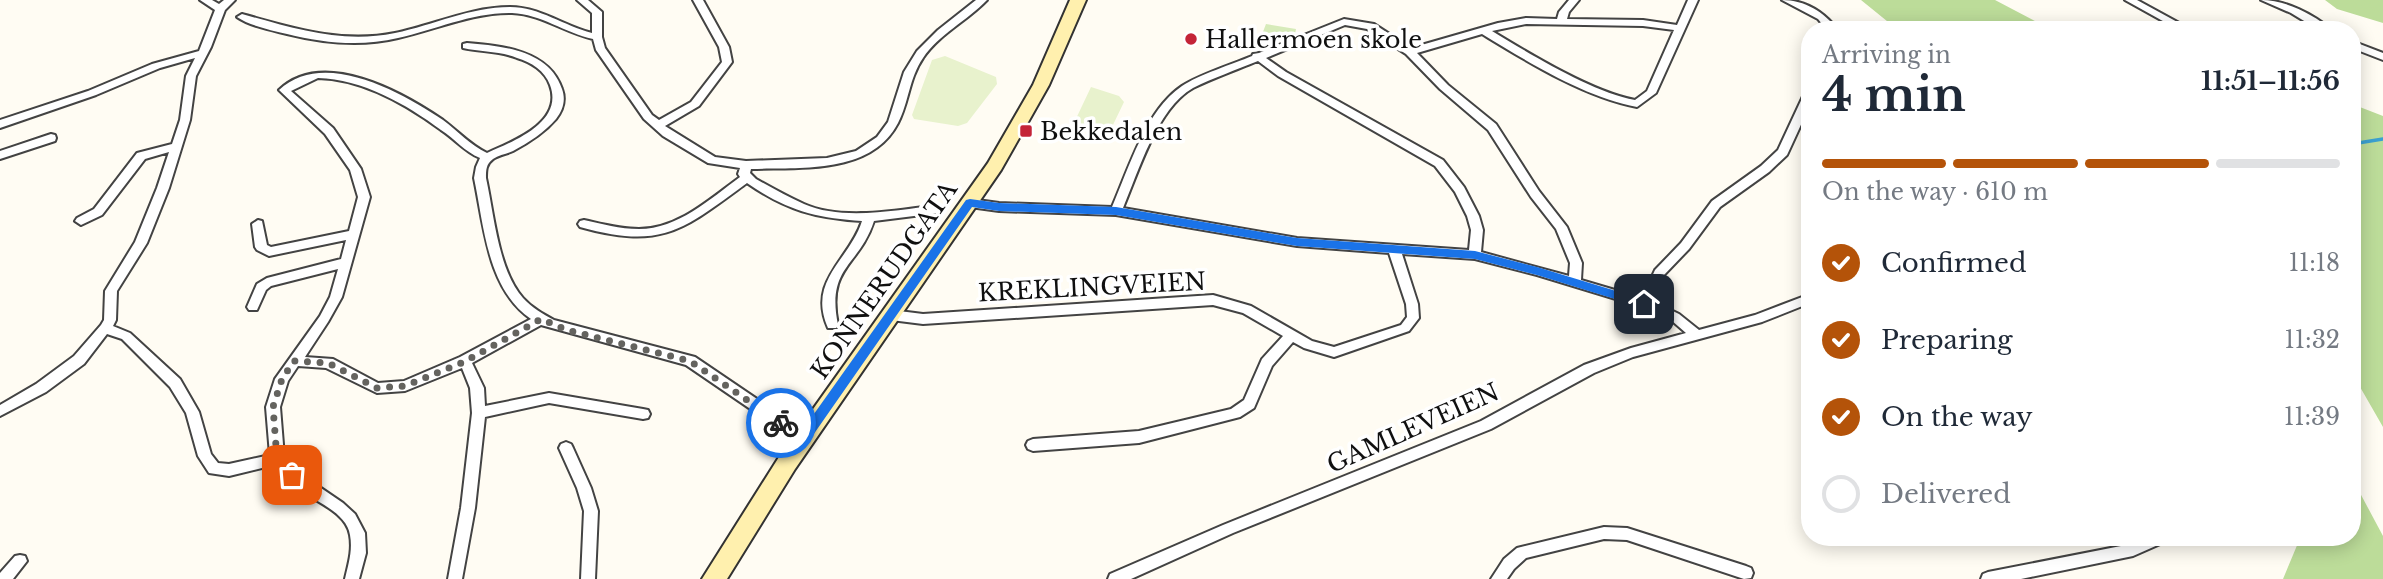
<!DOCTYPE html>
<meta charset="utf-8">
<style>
body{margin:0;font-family:"Libre Baskerville",serif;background:#f6f6f7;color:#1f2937;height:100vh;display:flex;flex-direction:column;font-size:26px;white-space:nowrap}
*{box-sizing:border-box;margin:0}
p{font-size:23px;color:#747a83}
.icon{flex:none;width:38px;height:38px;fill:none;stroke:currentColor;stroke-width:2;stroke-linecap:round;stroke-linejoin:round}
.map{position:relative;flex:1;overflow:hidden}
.drawer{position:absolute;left:1801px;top:21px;width:560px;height:525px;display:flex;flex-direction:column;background:#fff;border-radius:28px;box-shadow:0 4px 18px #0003}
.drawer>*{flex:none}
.pin{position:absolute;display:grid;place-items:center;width:60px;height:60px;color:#fff;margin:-30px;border-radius:14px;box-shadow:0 4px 10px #0006}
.courier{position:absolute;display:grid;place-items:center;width:70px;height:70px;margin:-35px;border:5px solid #1a73e8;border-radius:50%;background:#fff;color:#222;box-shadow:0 2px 9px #0007}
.headline em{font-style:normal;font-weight:700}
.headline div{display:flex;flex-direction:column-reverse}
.headline{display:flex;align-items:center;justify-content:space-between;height:119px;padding:0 21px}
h1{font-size:46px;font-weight:700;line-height:52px}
.bar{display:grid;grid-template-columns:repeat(4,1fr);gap:10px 7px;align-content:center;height:84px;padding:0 21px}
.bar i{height:9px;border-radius:5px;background:#e0e1e3}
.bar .on{background:#b45309}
.bar p{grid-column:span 4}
ol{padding:0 21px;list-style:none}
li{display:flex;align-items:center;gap:21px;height:77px}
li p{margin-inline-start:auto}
li .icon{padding:7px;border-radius:50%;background:#b45309;color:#fff;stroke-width:4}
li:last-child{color:#747a83}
li i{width:38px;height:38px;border:4px solid #e0e1e3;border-radius:50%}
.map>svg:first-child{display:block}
</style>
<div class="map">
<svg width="2383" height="579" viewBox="0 0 2383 579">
<rect width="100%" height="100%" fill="#fffcf3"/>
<path fill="#d7ebba" d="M 1266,24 L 1296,29 L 1295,34 L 1256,48 L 1245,37 L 1261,37 Z"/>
<path fill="#bcdc99" d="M 1861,0 L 1995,0 L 2052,30 L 1898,30 Z
M 2325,0 L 2383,0 L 2383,23 L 2337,9 Z
M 2352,104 L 2383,116 L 2383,427 L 2352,373 Z
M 2352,478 L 2383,536 L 2383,579 L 2283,579 L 2298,543 L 2296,537 L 2352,537 Z"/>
<path fill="#e8f2cd" d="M 945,56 L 996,77 L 997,84 L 967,123 L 958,126 L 914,119 L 912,115 L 932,60 Z
M 1091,87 L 1119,96 L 1124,102 L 1111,129 L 1086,124 L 1073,125 Z"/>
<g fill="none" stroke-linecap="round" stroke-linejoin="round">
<path stroke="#3ba0d0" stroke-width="3.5" d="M 2352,144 L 2383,139"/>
<g stroke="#434343" stroke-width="4">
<path id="minor" d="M 200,0 L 212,0 L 219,4 L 224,0 L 235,0 L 225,10 L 211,47 L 196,76 L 190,120 L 169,188 L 147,243 L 117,291 L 116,320 L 113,326 L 130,333 L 180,379 L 199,412 L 211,454 L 218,463 L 229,464 L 270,455 L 266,407 L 275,379 L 320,316 L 330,297 L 338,269 L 271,286 L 266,290 L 257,310 L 249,310 L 247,307 L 257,284 L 267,278 L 341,259 L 346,240 L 269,256 L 257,250 L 255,247 L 252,224 L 258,220 L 262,221 L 267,245 L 271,247 L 349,231 L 358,197 L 350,170 L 325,134 L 279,90 C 323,48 402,92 443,120 C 458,131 470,145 487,153 C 514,141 564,122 550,85 C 545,71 531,62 517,58 C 500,51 481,52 463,48 L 463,44 L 467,43 C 502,46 549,50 562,89 C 566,100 563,110 556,119 C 545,132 528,143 513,151 C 507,154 499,155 493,159 C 486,164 486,170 486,178 C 494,214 498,270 523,298 C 532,308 543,314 554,320 L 695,357 L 791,422 L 812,431 L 814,435 L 812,439 L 807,441 L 781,430 L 686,365 L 541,325 L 472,363 L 484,388 L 485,406 L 549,393 L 643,409 L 648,410 L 650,414 L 648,418 L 643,419 L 549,403 L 485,417 L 475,508 L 462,579 L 448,579 L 461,508 L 472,413 L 470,388 L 462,368 L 405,391 L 377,393 L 326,368 L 298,366 L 288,381 L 280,407 L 284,457 L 296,471 L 343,503 L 355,514 L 365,533 L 366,553 L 359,579 L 345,579 C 348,565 353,551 350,535 C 347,514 319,503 303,492 C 292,484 283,475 274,465 L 229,476 L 209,473 L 198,456 L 186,413 L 170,387 L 122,339 L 107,334 L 84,364 L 46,392 L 0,416 L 0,405 L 36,384 L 74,356 L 101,325 L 104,320 L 105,291 L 135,242 L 157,188 L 169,152 L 145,159 L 102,215 L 81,225 L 75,221 L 77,218 L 94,209 L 137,153 L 172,144 L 180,120 L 186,76 L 195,58 L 160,68 L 96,95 L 0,128 L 0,120 L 88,91 L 152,64 L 199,51 L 215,10 ZM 318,78 C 362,79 406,104 441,130 C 455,139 465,152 480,158 L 476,167 L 474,178 C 484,225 487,289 531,319 L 460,357 L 404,381 L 378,383 L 333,359 L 305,357 L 328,322 L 342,297 L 370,197 L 361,169 L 333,128 L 291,91 Z
M 577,0 L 588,0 L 602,12 L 602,37 L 605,48 L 652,115 L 659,120 L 691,102 L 722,62 L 719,47 L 693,0 L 703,0 L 729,47 L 732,62 L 699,106 L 665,126 L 715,157 L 746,161 L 827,158 L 856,151 L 877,137 L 888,122 L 904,72 L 917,51 L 938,30 L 976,0 L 987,0 C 967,21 939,34 923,58 C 909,78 909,102 898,123 C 871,175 800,167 751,169 L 750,173 L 756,179 C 772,188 788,197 804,204 C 842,221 898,210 938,205 L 944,209 L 938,213 L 874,221 C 859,267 826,266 838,325 L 836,328 L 828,328 C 807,280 849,261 862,221 C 815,218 786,210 747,183 C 683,230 662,250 580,227 L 578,224 L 580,221 L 584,220 C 602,224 620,229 639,229 C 678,229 710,199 740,177 L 738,174 L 740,168 L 708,163 L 663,136 L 644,119 L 596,50 L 593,39 C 565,33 541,14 512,13 C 473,12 435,30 398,38 C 361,47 323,43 287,34 C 271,30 250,26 237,17 L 242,14 C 293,28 341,44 395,33 C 434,25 470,7 510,7 C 540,7 564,26 592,33 L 592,13 Z
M 1569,0 L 1579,0 L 1569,12 L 1567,19 L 1643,20 L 1677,25 L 1688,0 L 1698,0 L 1656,93 L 1637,107 C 1584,97 1528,62 1482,34 L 1417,53 L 1448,85 L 1496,124 L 1539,191 L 1567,227 L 1582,263 L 1581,280 L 1642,298 L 1655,270 L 1681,243 L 1712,201 L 1761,166 L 1778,150 L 1805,92 L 1810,89 L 1810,105 L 1787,155 L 1769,172 L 1720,207 L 1689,249 L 1664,275 L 1652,301 L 1679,314 L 1699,330 L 1755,315 L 1810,294 L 1810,303 L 1762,322 L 1633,357 L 1594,373 L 1491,429 L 1233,533 L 1131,579 L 1108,579 L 1110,574 L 1223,525 L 1481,421 L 1584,365 L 1631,348 L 1686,333 L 1671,320 L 1652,310 L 1537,275 L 1475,259 L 1402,254 L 1418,304 L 1419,318 L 1409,331 L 1334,357 L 1304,348 L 1293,342 L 1272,366 L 1254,408 L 1240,417 L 1139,443 L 1033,451 L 1028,449 L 1026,445 L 1028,441 L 1033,439 L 1139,431 L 1231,409 L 1244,400 L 1262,359 L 1283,336 L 1243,313 L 1213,305 L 923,324 L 891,320 L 887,318 L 885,315 L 887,312 L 891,310 L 923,314 L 1213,295 L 1251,306 L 1312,341 L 1334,347 L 1401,325 L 1407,317 L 1406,304 L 1389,253 L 1297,246 L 1116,215 L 999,211 L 970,207 L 964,203 L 970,199 L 999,203 L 1112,207 C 1129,168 1146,110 1182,86 C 1198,75 1233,64 1252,56 L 1253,54 L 1259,53 L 1344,19 L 1374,24 L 1411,48 L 1498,23 L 1526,18 L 1557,19 L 1559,12 ZM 1526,24 L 1643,26 L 1674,30 L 1647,91 L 1635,100 C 1592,92 1530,54 1492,31 ZM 1345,25 L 1367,29 L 1406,54 L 1440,89 L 1488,130 L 1531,197 L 1556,229 L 1570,263 L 1569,276 L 1481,252 L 1483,230 L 1479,216 L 1464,187 L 1443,160 L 1286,72 L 1266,58 ZM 1258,61 L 1278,76 L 1435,166 L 1455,192 L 1467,216 L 1471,230 L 1469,250 L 1297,238 L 1123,208 C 1138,173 1157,108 1193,88 C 1213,78 1236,70 1258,61 Z
M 1782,0 C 1805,0 1824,12 1838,30 L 1827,30 L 1818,19 Z
M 2125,0 L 2137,0 L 2192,30 L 2179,30 Z
M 2261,0 C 2286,0 2313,14 2332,30 L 2319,30 L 2291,13 Z
M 2352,41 L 2383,53 L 2383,60 L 2352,48 Z
M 51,134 L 55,135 L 56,138 L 55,141 L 0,159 L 0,151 Z
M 566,442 L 571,444 L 573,448 L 591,488 L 598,511 L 595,579 L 581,579 L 584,511 L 577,488 L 559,448 L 561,444 Z
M 1604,527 L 1627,528 L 1746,566 L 1751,568 L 1753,573 L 1751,578 L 1744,579 L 1627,540 L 1604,539 L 1526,558 L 1514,569 L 1507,579 L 1491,579 L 1504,559 L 1517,548 Z
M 2146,537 L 2169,537 L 2167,541 L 2133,556 L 2021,579 L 1981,579 L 1983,574 L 1988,572 L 2131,544 Z
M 20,555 L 25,556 L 27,561 L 13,579 L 0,579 L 0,573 L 15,556 Z"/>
</g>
<g stroke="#323232" stroke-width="4">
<path id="secondary" d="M 1070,0 L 1086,0 L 1049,85 L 1001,170 L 795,469 L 727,579 L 702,579 L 779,457 L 988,163 L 1033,85 Z"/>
</g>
<use href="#minor" fill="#fff" fill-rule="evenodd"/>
<use href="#secondary" fill="#fff0ae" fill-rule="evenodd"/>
</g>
<path fill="#1a73e8" d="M 970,199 L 999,203 L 1116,207 L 1297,238 L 1475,251 L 1537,267 L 1649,301 L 1650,304 L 1644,308 L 1537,275 L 1475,259 L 1297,246 L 1116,215 L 999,211 L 972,207 L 811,438 L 802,438 L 777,426 L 775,423 L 781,418 L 804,428 L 966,200 Z"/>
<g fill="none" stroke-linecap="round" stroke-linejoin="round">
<path stroke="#64635f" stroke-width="7" stroke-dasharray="0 12.6" d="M 292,475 L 277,459 L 273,407 L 282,379 L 294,361 L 328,363 L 377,388 L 405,386 L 464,362 L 541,319 L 567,330 L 690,361 L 781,423"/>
</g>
<g fill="#c42437" stroke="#fff" stroke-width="2.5">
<circle cx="1191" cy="39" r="7"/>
<rect x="1019" y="124" width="14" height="14" rx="3.5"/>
</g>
<g text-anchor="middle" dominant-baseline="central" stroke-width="7" stroke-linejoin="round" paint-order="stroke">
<g font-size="24" fill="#101010" stroke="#fff" text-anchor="start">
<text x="1205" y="39">Hallermoen skole</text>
<text x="1040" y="131">Bekkedalen</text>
</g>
<g font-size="24" fill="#101010" stroke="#fff">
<text transform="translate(884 280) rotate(-55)">KONNERUDGATA</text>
<text transform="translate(1092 287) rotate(-3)">KREKLINGVEIEN</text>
<text transform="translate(1413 428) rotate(-24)">GAMLEVEIEN</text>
</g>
</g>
</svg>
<div class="pin" style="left:292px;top:475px;background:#ea580c"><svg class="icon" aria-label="bag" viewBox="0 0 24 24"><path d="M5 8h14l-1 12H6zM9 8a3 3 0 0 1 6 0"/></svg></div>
<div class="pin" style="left:1644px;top:304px;background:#1f2937"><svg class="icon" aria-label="home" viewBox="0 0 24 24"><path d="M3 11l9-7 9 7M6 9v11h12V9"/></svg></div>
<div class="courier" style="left:781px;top:423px"><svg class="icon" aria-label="bike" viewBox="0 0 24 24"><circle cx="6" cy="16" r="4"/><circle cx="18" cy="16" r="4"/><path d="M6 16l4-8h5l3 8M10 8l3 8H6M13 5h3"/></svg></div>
<section class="drawer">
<div class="headline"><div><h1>4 min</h1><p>Arriving in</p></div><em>11:51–11:56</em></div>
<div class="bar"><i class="on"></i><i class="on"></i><i class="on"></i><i></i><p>On the way · 610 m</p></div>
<ol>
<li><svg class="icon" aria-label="check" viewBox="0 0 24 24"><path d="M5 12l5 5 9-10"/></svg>Confirmed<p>11:18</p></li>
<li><svg class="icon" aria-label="check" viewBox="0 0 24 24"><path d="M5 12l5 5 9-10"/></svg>Preparing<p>11:32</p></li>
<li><svg class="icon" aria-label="check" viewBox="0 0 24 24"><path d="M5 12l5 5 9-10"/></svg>On the way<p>11:39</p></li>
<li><i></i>Delivered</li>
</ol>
</section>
</div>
